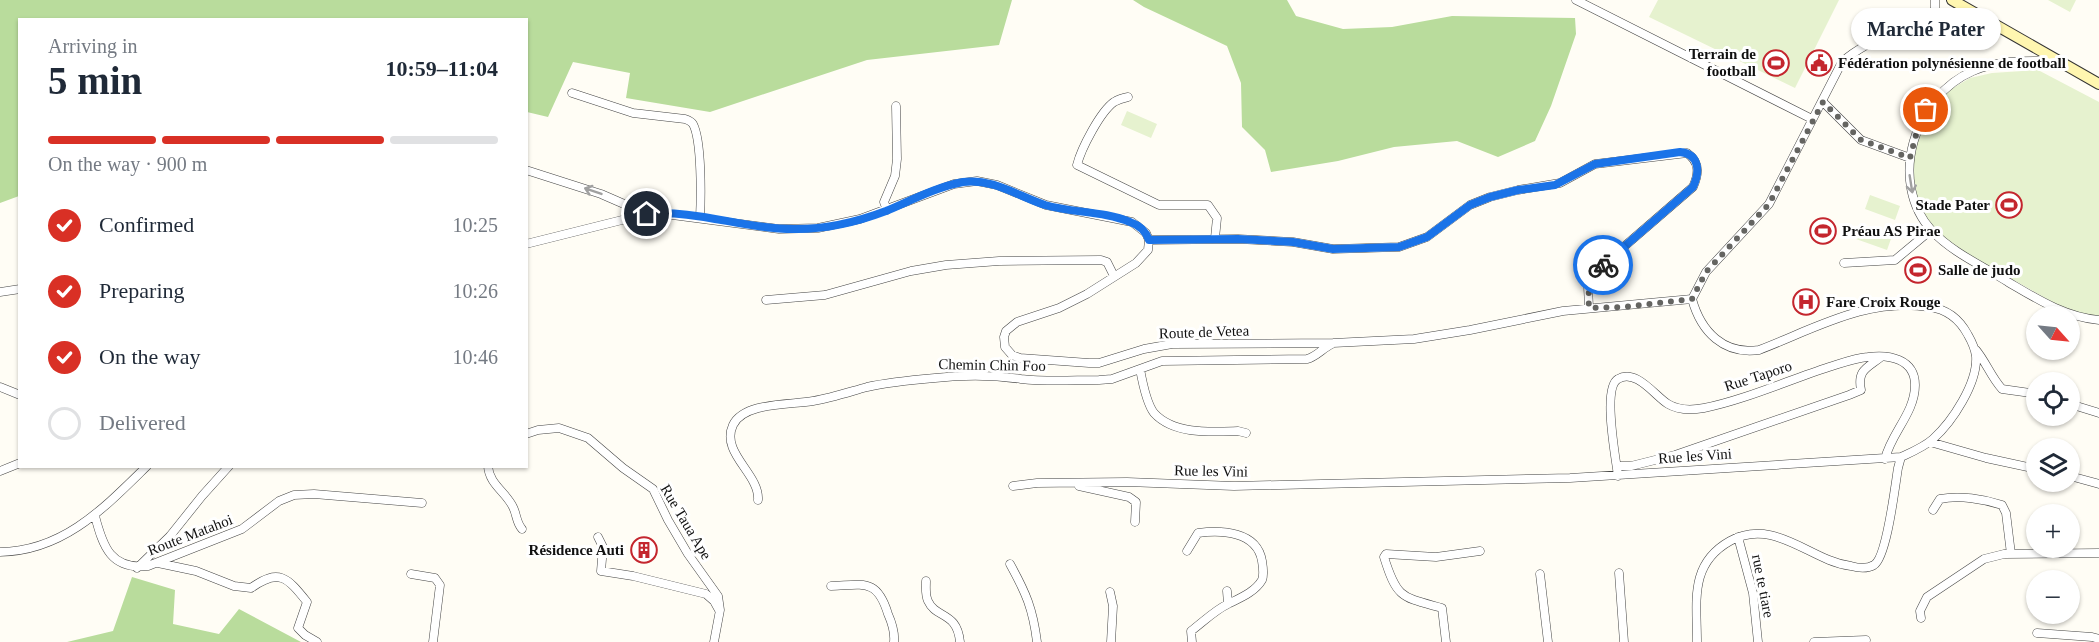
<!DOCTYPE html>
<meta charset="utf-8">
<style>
body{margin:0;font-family:"Times New Roman",serif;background:#f6f6f7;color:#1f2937;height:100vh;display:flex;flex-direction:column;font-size:22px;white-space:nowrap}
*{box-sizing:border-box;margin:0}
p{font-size:20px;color:#747a83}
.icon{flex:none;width:33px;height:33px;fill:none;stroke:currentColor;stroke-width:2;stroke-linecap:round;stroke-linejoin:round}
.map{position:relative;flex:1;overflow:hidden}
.details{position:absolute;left:18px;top:18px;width:510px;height:450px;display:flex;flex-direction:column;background:#fff;border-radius:0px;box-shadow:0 2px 4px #0004}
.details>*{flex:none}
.needle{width:39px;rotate:117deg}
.buttons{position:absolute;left:2026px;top:306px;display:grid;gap:12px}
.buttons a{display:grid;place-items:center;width:54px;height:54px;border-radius:50%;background:#fff;box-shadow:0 2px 4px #0004;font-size:30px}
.pin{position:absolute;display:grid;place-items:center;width:51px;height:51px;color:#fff;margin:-26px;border:3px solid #fff;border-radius:50%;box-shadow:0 2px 6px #0007}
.courier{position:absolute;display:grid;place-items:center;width:60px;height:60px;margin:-30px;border:4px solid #1a73e8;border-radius:50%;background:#fff;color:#222;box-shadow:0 2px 8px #0007}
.bubble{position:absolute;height:42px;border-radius:21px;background:#fff;box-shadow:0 2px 4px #0004;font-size:20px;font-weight:600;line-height:42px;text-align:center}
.head em{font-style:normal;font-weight:600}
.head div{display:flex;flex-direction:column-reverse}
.head{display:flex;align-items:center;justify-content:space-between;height:102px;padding:0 30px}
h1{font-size:39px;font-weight:600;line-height:45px}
.bar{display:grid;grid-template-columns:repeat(4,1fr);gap:9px 6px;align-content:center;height:72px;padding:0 30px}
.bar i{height:8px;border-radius:4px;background:#e0e1e3}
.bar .selected{background:#d93025}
.bar p{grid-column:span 4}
ol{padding:0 30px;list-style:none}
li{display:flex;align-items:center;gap:18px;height:66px}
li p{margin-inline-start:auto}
li .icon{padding:6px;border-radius:50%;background:#d93025;color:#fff;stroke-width:4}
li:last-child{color:#747a83}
li i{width:33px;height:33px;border:3px solid #e0e1e3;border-radius:50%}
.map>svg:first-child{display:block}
</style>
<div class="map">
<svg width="2099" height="642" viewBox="0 0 2099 642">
<rect width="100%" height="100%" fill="#fffdf5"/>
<path fill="#b9dc9c" d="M 0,0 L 1012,0 L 999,45 L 867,60 L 710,112 L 626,98 L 630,73 L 573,62 L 548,117 L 527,112 L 526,20 L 20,20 L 19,196 L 0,203 Z
M 1133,0 L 1287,0 L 1296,16 L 1343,29 L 1392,27 L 1452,16 L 1575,18 L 1576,34 L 1551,106 L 1535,141 L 1498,157 L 1457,141 L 1394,147 L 1338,161 L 1271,172 L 1265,150 L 1242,127 L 1241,83 L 1227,46 L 1144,7 Z
M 132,577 L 175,590 L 173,624 L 219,634 L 239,609 L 301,642 L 67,642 L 113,631 Z"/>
<path fill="#e6f2cf" d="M 1658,0 L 1839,0 L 1795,88 L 1649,17 Z
M 2048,0 L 2076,0 L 2070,12 Z
M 2038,70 L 2099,102 L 2099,319 L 2070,312 L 1943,240 L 1923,216 L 1915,194 L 1910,171 L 1915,145 L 1936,106 L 1948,91 L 1970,78 L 1992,73 Z
M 1127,111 L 1157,124 L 1151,138 L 1121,125 Z
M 1870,195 L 1900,206 L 1895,220 L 1865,209 Z
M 1861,225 L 1892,236 L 1887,250 L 1856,239 Z"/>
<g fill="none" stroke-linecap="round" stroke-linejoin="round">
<g stroke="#444" stroke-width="9">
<path id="street" d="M 1576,0 L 1812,119
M 1927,19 L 1935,9 L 1935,0
M 2057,61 C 2028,61 2000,59 1973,71 C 1914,96 1887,182 1932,231 C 1953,253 1983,266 2008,282 C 2037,299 2065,317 2099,320
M 572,93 L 633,113 L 685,119 C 688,120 691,121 693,124 C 702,141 701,198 700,218
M 1128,97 C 1123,98 1119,99 1114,102 C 1100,112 1081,149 1077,165 L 1159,205 L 1208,205 L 1217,218 L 1215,238
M 1823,102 L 1861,140 L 1910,158
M 526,170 L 601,194 L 647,214
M 887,210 L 884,202 L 895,176 L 897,159 L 896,106
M 1149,240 L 1238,239 L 1293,242 L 1333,249 L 1399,247 L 1427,237 L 1470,205 L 1490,197 L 1518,190 L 1560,183 L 1595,164 L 1687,153 C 1700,162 1699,174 1693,187 L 1597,270 L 1588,286 L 1589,308
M 526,244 L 622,220 L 657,213 L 779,229 L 818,228 L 860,219 L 954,184 L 977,181 L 997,185 L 1046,205 L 1132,222 L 1146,233 L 1149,240 L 1148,250 L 1136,263 L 1087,294 L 1059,308 L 1017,322 L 1006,331 L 1004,337 L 1005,347 L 1012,355 L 1020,358 L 1089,363 L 1099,363 L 1144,349 L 1172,344 L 1333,343 L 1414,339 L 1470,330 L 1563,311 L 1692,299
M 1844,263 L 1895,260 L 1931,230
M 0,292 L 20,289
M 1692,299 L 1706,272 L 1769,204 L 1842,62 C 1870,37 1932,15 1969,10
M 766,300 L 825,295 L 911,271 L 946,265 L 999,261 L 1101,260 L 1107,262 L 1114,276
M 1976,350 C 1986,362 1991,377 2002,389 L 2037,394
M 1140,369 C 1142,380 1147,404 1154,413 C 1174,435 1212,432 1238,431 L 1246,433
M 0,387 L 20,395
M 2070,404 L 2099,413
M 526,434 L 538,430 L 559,428 L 588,438 L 623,468 L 653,489 L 668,520 L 688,554 L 718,596 L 720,610 L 714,642
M 1930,442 L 1986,458 L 2037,469
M 488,466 C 489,484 506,492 513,507 C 517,515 516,522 522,529
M 1617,466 L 1631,466 L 1675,455 L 1849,395 L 1861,390 C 1857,370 1867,368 1881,357
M 0,471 L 20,463
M 1618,476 C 1616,459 1602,388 1618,379 C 1636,368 1655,396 1668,404 C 1678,410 1693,410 1704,408 C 1744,400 1789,380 1829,367 C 1842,363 1855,358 1868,357 C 1889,354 1915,359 1915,385 C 1915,413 1891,433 1885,459
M 2070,476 L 2099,484
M 1013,486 L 1037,483 L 1127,482 L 1234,486 L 1570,478 L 1901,457 C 1912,452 1924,447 1933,439 C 1952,422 1978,383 1976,356 C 1975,349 1972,342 1968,335 C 1960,320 1947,309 1929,307 C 1868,297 1814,329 1759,350 C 1724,355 1701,332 1692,299
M 1079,486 L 1129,497 L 1136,502 L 1135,522
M 758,500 C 760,474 720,453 733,425 C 744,402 791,405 813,401 C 831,398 849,392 867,387 C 889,382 912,380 935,378 C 964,375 993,375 1021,379 C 1047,382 1074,380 1099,380 L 1112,379 L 1162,361 L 1307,359 C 1316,357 1323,348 1332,344
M 1933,510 L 1940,499 C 1959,495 1984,499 2002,505 L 2006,513 L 2011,554
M 95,516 C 103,547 111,570 148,566 L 242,529 L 279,501 L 294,495 L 314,494 L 422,503
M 598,537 L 603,547 L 601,571 L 633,576 L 706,594 L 714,601 L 719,610
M 1738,537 L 1753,593 L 1758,642
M 1187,551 L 1198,533 C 1221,530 1257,531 1262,561 C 1263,567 1264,575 1262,580 C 1255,592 1240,598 1228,604 C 1215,610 1203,622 1191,631 L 1192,642
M 0,552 C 64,551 105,507 147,466
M 158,563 L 196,571 L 234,586 L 251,588 C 279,568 287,577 307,602 L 298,628 L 305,635 L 317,642
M 1010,564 C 1026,593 1033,609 1037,642
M 137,568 L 170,536 L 202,496 L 229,466
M 1619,573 L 1624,642
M 411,574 L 435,578 L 440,585 L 433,642
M 1540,574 L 1548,642
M 926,581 C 926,588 925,595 928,601 C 936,619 957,611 960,642
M 831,586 C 864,585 877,578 888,614 C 892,623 895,632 894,642
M 1227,591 L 1228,604
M 1110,592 L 1113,606 L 1111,642
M 1921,618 L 1920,611 L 1927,597 L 1984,559 L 2004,554 L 2099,553
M 2037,633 L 2092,637 L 2099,639
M 1446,642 L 1442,608 C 1402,597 1397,599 1384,557 L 1386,554 L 1436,557 L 1480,551
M 1697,642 C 1697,601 1689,564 1730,541 C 1766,521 1797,547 1829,560 C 1836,563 1844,565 1851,566 C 1858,568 1867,569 1874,565 C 1887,557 1895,486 1898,468 L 1901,457
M 1814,642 L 1866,640"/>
</g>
<g stroke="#333" stroke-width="12">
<path id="secondary" d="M 1952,0 L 2099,84"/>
</g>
<use href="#street" stroke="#fff" stroke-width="8"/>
<use href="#secondary" stroke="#fff6b0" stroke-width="10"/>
</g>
<defs><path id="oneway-shaft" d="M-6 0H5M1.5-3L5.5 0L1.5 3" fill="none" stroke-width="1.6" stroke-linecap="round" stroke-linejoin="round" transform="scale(1.5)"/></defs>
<g stroke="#a0a0a0">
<use href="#oneway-shaft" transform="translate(1911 184) rotate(81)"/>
<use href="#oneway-shaft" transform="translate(593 191) rotate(-161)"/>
</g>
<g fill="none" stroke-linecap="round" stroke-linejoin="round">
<path stroke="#646461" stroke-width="6" stroke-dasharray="0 10.8" d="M 1603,265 C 1588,278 1588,290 1589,308 L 1623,307 L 1692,299 L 1706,272 L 1769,204 L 1823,102 L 1861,140 L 1910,158 L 1917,131 L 1926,110"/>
<path stroke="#1a73e8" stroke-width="8" d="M 647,214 C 695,209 748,230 797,229 C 827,229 857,222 886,211 C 910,201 936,187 963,182 C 992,178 1018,196 1045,205 C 1073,213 1104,211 1130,222 C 1139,225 1146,232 1149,240 L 1238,239 L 1293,242 L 1333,249 L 1399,247 L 1427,237 L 1470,205 L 1490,197 L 1518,190 L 1555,185 L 1595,164 L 1680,152 C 1700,154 1700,172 1693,187 L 1603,265"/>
</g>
<defs>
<g id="stadium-ring" transform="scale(1.35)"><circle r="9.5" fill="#fff" stroke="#c4262e" stroke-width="1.5"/><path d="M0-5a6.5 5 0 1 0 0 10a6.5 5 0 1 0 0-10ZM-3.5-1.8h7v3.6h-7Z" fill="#c4262e"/></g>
<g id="civic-ring" transform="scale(1.35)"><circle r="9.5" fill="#fff" stroke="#c4262e" stroke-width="1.5"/><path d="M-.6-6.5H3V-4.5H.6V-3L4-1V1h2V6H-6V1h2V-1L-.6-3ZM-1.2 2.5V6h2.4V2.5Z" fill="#c4262e"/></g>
<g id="hospital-ring" transform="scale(1.35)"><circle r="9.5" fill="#fff" stroke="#c4262e" stroke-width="1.5"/><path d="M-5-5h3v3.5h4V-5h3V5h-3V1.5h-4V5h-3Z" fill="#c4262e"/></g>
<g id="building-ring" transform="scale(1.35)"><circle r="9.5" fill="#fff" stroke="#c4262e" stroke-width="1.5"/><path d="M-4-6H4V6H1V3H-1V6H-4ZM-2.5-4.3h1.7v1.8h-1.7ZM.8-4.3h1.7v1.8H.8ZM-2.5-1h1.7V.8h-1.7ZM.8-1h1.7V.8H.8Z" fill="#c4262e"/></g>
</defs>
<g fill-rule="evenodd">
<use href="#stadium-ring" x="1776" y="63"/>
<use href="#civic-ring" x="1819" y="63"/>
<use href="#stadium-ring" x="2009" y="205"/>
<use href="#stadium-ring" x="1823" y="231"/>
<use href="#stadium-ring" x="1918" y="270"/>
<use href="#hospital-ring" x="1806" y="302"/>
<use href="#building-ring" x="644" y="550"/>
</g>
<g text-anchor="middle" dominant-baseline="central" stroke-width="6" stroke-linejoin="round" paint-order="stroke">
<g font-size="15" font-weight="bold" fill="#111" stroke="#fff" text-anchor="start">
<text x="1756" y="54" text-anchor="end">Terrain de<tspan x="1756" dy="17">football</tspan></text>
<text x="1838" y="63">Fédération polynésienne de football</text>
<text x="1990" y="205" text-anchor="end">Stade Pater</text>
<text x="1842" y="231">Préau AS Pirae</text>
<text x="1938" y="270">Salle de judo</text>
<text x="1826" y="302">Fare Croix Rouge</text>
<text x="624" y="550" text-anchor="end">Résidence Auti</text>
</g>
<g font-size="15" fill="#111" stroke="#fff">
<text transform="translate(1204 332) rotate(-2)">Route de Vetea</text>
<text transform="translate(992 365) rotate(1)">Chemin Chin Foo</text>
<text transform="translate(1758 376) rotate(-18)">Rue Taporo</text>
<text transform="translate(1695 456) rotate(-4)">Rue les Vini</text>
<text transform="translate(1211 471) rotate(1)">Rue les Vini</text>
<text transform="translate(686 522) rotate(59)">Rue Taua Ape</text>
<text transform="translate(190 535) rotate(-21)">Route Matahoi</text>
<text transform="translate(1763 586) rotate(79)">rue te tiare</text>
</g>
</g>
</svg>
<div class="buttons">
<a><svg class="needle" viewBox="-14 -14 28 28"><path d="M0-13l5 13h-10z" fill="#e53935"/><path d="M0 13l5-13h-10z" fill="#747a83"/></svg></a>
<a><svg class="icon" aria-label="locate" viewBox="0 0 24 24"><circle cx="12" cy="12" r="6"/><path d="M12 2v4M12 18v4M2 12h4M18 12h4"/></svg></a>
<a><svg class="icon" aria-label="layers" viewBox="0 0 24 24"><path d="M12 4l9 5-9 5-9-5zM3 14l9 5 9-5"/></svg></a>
<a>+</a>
<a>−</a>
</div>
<div class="pin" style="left:1926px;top:110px;background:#ea580c"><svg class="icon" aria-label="bag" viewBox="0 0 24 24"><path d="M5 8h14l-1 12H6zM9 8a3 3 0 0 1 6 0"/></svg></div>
<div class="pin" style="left:647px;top:214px;background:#1f2937"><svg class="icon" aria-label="home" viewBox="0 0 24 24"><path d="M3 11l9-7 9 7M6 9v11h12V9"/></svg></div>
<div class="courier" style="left:1603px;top:265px"><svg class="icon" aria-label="bike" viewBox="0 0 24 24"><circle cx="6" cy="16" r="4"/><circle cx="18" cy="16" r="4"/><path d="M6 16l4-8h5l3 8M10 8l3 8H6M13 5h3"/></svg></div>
<div class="bubble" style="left:1851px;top:8px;width:150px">Marché Pater</div>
<section class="details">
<div class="head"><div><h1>5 min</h1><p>Arriving in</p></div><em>10:59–11:04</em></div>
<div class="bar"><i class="selected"></i><i class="selected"></i><i class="selected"></i><i></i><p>On the way · 900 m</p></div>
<ol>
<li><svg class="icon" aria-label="check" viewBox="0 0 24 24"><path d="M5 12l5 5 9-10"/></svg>Confirmed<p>10:25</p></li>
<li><svg class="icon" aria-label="check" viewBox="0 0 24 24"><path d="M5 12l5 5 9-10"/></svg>Preparing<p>10:26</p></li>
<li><svg class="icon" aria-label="check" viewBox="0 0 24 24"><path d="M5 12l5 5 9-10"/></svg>On the way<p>10:46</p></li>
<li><i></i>Delivered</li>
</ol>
</section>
</div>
